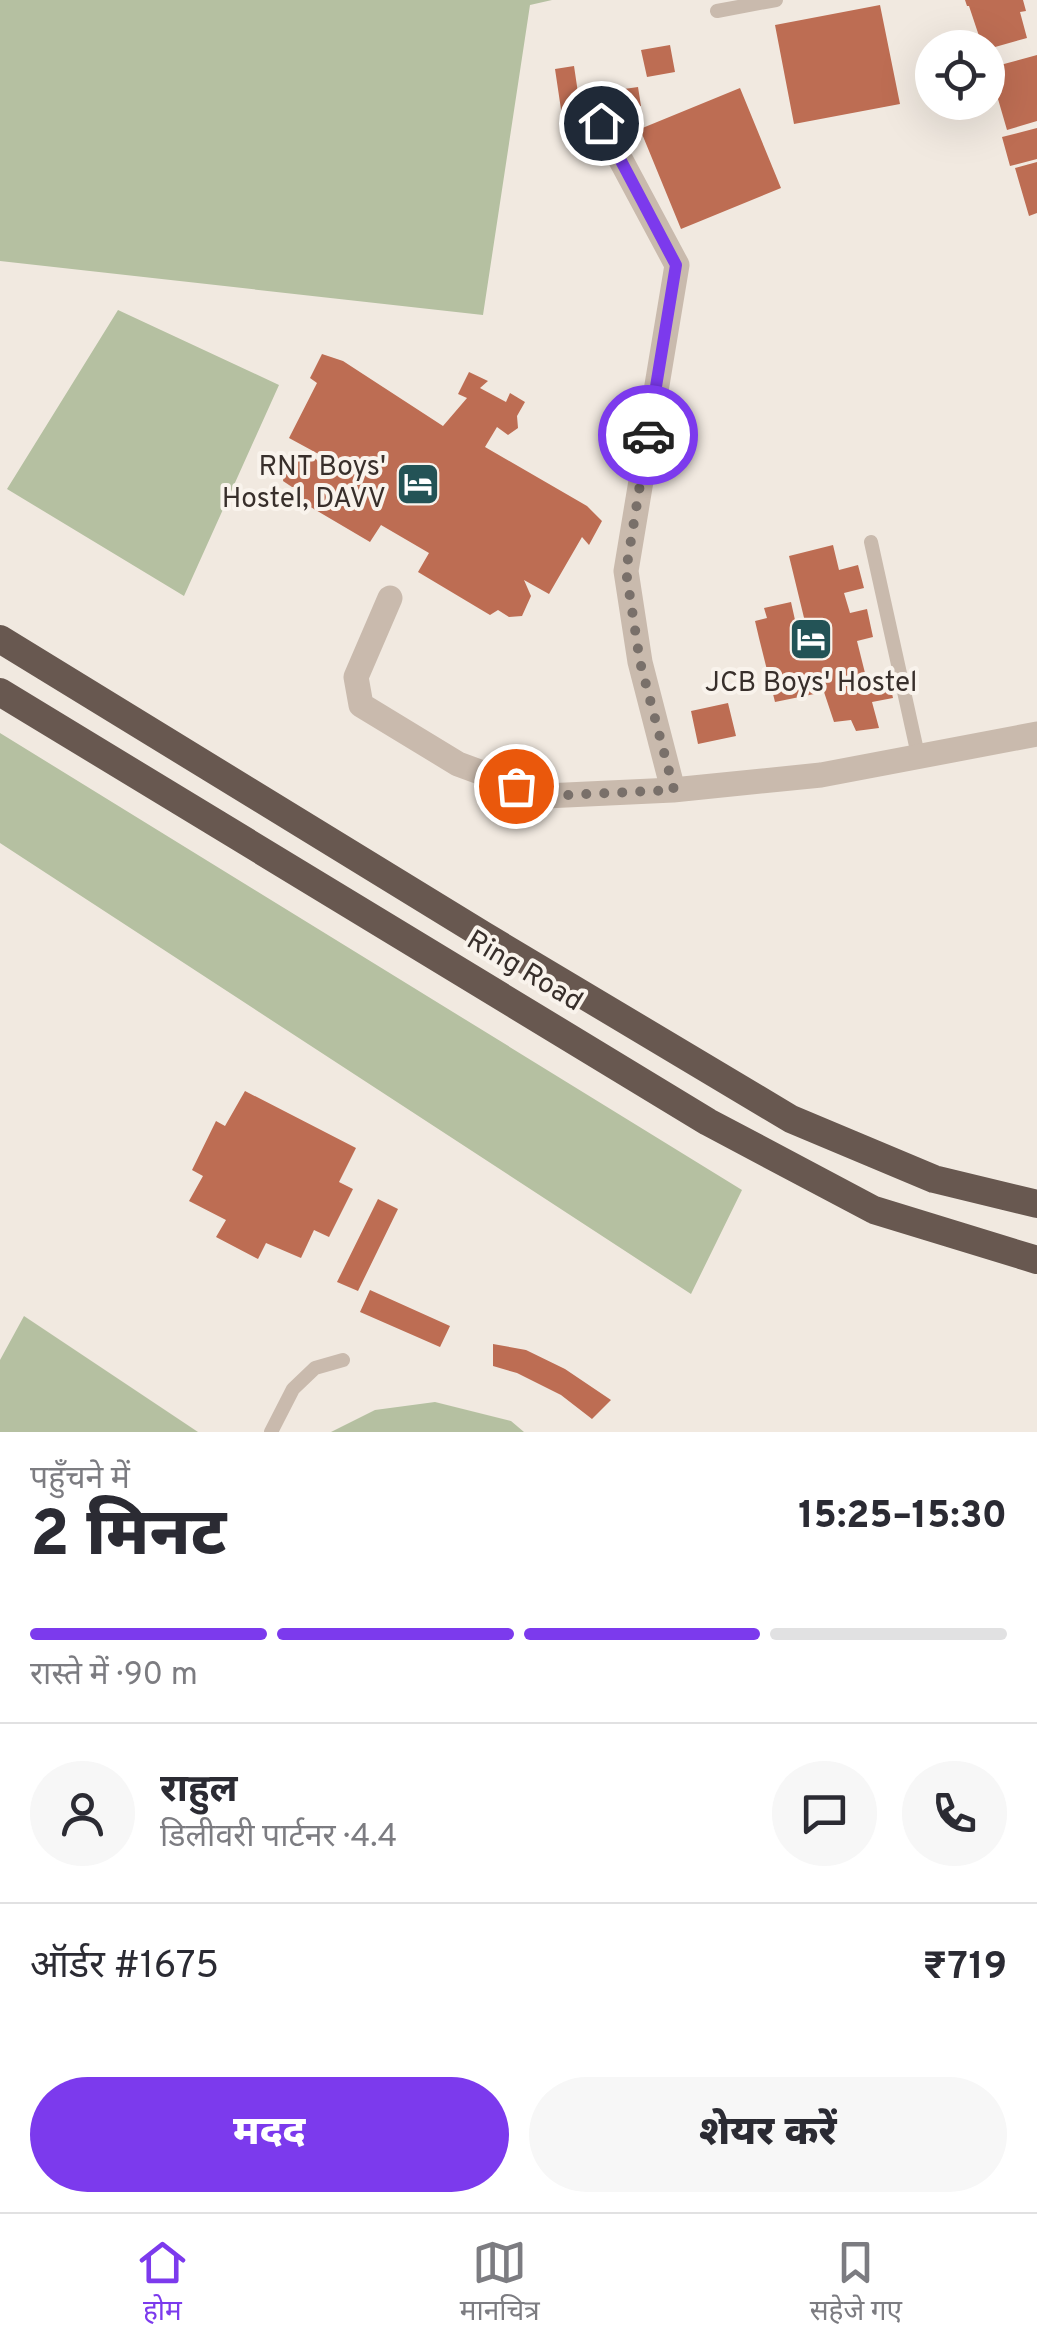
<!DOCTYPE html>
<html lang="hi">
<meta charset="utf-8">
<style>
body{margin:0;font-family:Overpass,"Noto Sans Devanagari",sans-serif;background:#f7f7f7;color:#2b2b33;height:100vh;display:flex;flex-direction:column;font-size:38px;white-space:nowrap}
*{box-sizing:border-box;margin:0}
p{font-size:32px;color:#7c7c81}
.icon{flex:none;width:55px;height:55px;fill:none;stroke:currentColor;stroke-width:2;stroke-linecap:round;stroke-linejoin:round}
.map{position:relative;height:1432px;overflow:hidden}
.drawer{display:flex;flex-direction:column;background:#fff;flex:1}
.drawer>*{flex:none}
.buttons{position:absolute;left:915px;top:30px;display:grid;gap:20px}
.buttons a{display:grid;place-items:center;width:90px;height:90px;border-radius:50%;background:#fff;box-shadow:0 10px 40px #0002;font-size:50px}
.pin{position:absolute;display:grid;place-items:center;width:85px;height:85px;color:#fff;margin:-42px;border:5px solid #fff;border-radius:50%;box-shadow:0 2px 10px #0007}
.courier{position:absolute;display:grid;place-items:center;width:100px;height:100px;margin:-50px;border:8px solid #7c3aed;border-radius:50%;background:#fff;color:#222;box-shadow:0 2px 12px #0007}
.overview em{font-style:normal;font-weight:800}
.overview div{display:flex;flex-direction:column-reverse}
.overview{display:flex;align-items:center;justify-content:space-between;height:170px;padding:0 30px}
h1{font-size:65px;font-weight:800;line-height:75px}
.bar{display:grid;grid-template-columns:repeat(4,1fr);gap:15px 10px;align-content:center;height:120px;padding:0 30px}
.bar i{height:12px;border-radius:8px;background:#e1e1e2}
.bar .active{background:#7c3aed}
.bar p{grid-column:span 4}
.line{display:flex;align-items:center;gap:25px;padding:0 30px;border-top:2px solid #e1e1e2}
.line div{flex:1}
.round{display:grid;place-items:center;flex:none;width:105px;height:105px;border-radius:52px;background:#f7f7f7}
.action{display:flex;gap:20px;margin-top:auto;padding:20px 30px}
.action a{flex:1;height:115px;border-radius:60px;background:#7c3aed;color:#fff;font-size:40px;font-weight:800;line-height:115px;text-align:center}
.action a+a{background:#f7f7f7;color:#2b2b33}
.tab-bar{display:flex;justify-content:space-around;align-items:center;height:140px;border-top:2px solid #e1e1e2;background:#fff;font-size:28px;color:#7c7c81}
.tab-bar a{display:grid;justify-items:center;gap:5px}
.tab-bar .active{color:#7c3aed}
.map>svg:first-child{display:block}
</style>
<div class="map">
<svg width="1037" height="1432" viewBox="0 0 1037 1432">
<rect width="100%" height="100%" fill="#f1e9e0"/>
<path fill="#b5c0a1" d="M 0,0 L 552,0 L 530,5 L 483,315 L 0,261 Z
M 118,310 L 279,385 L 184,596 L 7,489 Z
M 0,733 L 742,1190 L 691,1294 L 0,843 Z
M 24,1316 L 198,1432 L 0,1432 L 0,1360 Z
M 435,1402 L 511,1421 L 524,1432 L 331,1432 L 375,1410 Z"/>
<path fill="#bd6d53" d="M 965,0 L 1023,0 L 1026,11 L 1020,12 L 1027,38 L 988,49 L 983,48 L 969,6 L 967,6 Z
M 880,5 L 900,104 L 794,124 L 775,25 Z
M 670,45 L 675,72 L 647,77 L 641,50 Z
M 1037,55 L 1037,121 L 1007,130 L 989,68 Z
M 574,66 L 581,113 L 562,116 L 555,69 Z
M 638,87 L 641,106 L 591,112 L 589,94 Z
M 740,88 L 781,188 L 681,229 L 640,129 Z
M 1037,128 L 1037,159 L 1010,166 L 1002,137 Z
M 1037,162 L 1037,213 L 1029,216 L 1015,168 Z
M 322,354 L 343,361 L 443,426 L 467,398 L 458,394 L 469,372 L 488,381 L 480,388 L 506,402 L 510,393 L 525,402 L 517,416 L 518,428 L 508,435 L 497,427 L 485,447 L 587,506 L 602,521 L 589,545 L 582,537 L 549,594 L 524,580 L 531,596 L 522,616 L 509,617 L 498,610 L 490,615 L 418,572 L 429,553 L 381,525 L 370,542 L 297,499 L 303,487 L 292,487 L 283,481 L 286,463 L 296,452 L 316,459 L 320,465 L 324,457 L 289,438 L 317,383 L 310,378 Z
M 833,545 L 839,570 L 858,565 L 864,588 L 844,593 L 850,613 L 867,609 L 873,637 L 857,641 L 867,681 L 888,676 L 893,698 L 872,702 L 879,728 L 856,731 L 851,720 L 834,722 L 824,692 L 775,702 L 759,638 L 755,621 L 767,618 L 764,608 L 791,602 L 797,629 L 806,626 L 789,556 Z
M 728,703 L 736,736 L 698,744 L 691,711 Z
M 245,1091 L 356,1148 L 339,1182 L 353,1189 L 329,1237 L 314,1230 L 301,1258 L 266,1243 L 258,1259 L 216,1237 L 226,1220 L 189,1201 L 203,1176 L 192,1170 L 216,1121 L 225,1126 Z
M 378,1199 L 398,1209 L 358,1291 L 337,1282 Z
M 370,1290 L 450,1326 L 440,1347 L 360,1312 Z
M 493,1344 L 526,1350 L 565,1369 L 611,1400 L 592,1419 L 561,1395 L 517,1373 L 493,1366 Z"/>
<g fill="none" stroke-linecap="round" stroke-linejoin="round">
<path stroke="#c9baad" stroke-width="14" d="M 717,11 L 776,0
M 871,542 L 918,755
M 271,1432 L 293,1389 L 315,1368 L 343,1360"/>
<path stroke="#c9baad" stroke-width="25" d="M 601,123 L 677,265 L 626,571 L 640,662 L 673,790
M 390,598 L 356,677 L 361,705 L 458,764 L 545,796 L 673,790 L 821,775 L 1037,734"/>
<path stroke="#685850" stroke-width="28" d="M 0,639 L 483,935 L 791,1119 L 934,1179 L 1037,1204
M 0,692 L 708,1122 L 874,1210 L 1037,1260"/>
</g>
<g fill="none" stroke-linecap="round" stroke-linejoin="round">
<path stroke="#79706a" stroke-width="10" stroke-dasharray="0 18" d="M 516,786 L 545,796 L 674,790 L 640,662 L 626,571 L 648,435"/>
<path stroke="#7c3aed" stroke-width="12" d="M 601,123 L 676,265 L 648,435"/>
</g>
<defs>
<g id="hotel-square" transform="scale(2.25)"><rect x="-9" y="-9" width="18" height="18" rx="4" fill="#235356" stroke="#f9f3ec"/><path d="M-6-4.5h1.5V1H6V5H4.5V3h-9V5H-6ZM-4 0a1.8 1.8 0 1 1 3.6 0ZM.5 0V-2.5h3Q6-2.5 6 0Z" fill="#fff"/></g>
</defs>
<g fill-rule="evenodd">
<use href="#hotel-square" x="418" y="484"/>
<use href="#hotel-square" x="811" y="639"/>
</g>
<g text-anchor="middle" dominant-baseline="central" stroke-width="8" stroke-linejoin="round" paint-order="stroke">
<g font-size="28" fill="#382f2b" stroke="#f9f3ec" text-anchor="end">
<text x="386" y="468">RNT Boys'<tspan x="386" dy="32">Hostel, DAVV</tspan></text>
<text x="811" y="684" text-anchor="middle">JCB Boys' Hostel</text>
</g>
<g font-size="28" fill="#382f2b" stroke="#f9f3ec">
<text transform="translate(524 972) rotate(31)">Ring Road</text>
</g>
</g>
</svg>
<div class="buttons">
<a><svg class="icon" aria-label="locate" viewBox="0 0 24 24"><circle cx="12" cy="12" r="6"/><path d="M12 2v4M12 18v4M2 12h4M18 12h4"/></svg></a>
</div>
<div class="pin" style="left:516px;top:786px;background:#ea580c"><svg class="icon" aria-label="bag" viewBox="0 0 24 24"><path d="M5 8h14l-1 12H6zM9 8a3 3 0 0 1 6 0"/></svg></div>
<div class="pin" style="left:601px;top:123px;background:#1f2937"><svg class="icon" aria-label="home" viewBox="0 0 24 24"><path d="M3 11l9-7 9 7M6 9v11h12V9"/></svg></div>
<div class="courier" style="left:648px;top:435px"><svg class="icon" aria-label="car" viewBox="0 0 24 24"><path d="M5 17H2v-5l4-1 3-4h7l3 4 3 1v5h-3M9 17h6M6 11h13"/><circle cx="7" cy="17" r="2"/><circle cx="17" cy="17" r="2"/></svg></div>
</div>
<section class="drawer">
<div class="overview"><div><h1>2 मिनट</h1><p>पहुँचने में</p></div><em>15:25–15:30</em></div>
<div class="bar"><i class="active"></i><i class="active"></i><i class="active"></i><i></i><p>रास्ते में · 90 m</p></div>
<div class="line" style="height:180px"><a class="round"><svg class="icon" aria-label="person" viewBox="0 0 24 24"><circle cx="12" cy="8" r="4"/><path d="M4 21q1-7 8-7t8 7"/></svg></a><div><b>राहुल</b><p>डिलीवरी पार्टनर · 4.4</p></div><a class="round"><svg class="icon" aria-label="chat" viewBox="0 0 24 24"><path d="M4 5h16v11H9l-5 4z"/></svg></a><a class="round"><svg class="icon" aria-label="phone" viewBox="0 0 24 24"><path d="M5 4h4l2 5-3 2q2 4 5 5l2-3 5 2v4C11 20 4 13 5 4z"/></svg></a></div>
<div class="line" style="height:130px"><div>ऑर्डर #1675</div><b>₹719</b></div>
<div class="action"><a>मदद</a><a>शेयर करें</a></div>
</section>
<nav class="tab-bar">
<a class="active"><svg class="icon" aria-label="home" viewBox="0 0 24 24"><path d="M3 11l9-7 9 7M6 9v11h12V9"/></svg>होम</a>
<a><svg class="icon" aria-label="map" viewBox="0 0 24 24"><path d="M3 6l6-2 6 2 6-2v14l-6 2-6-2-6 2zM9 4v14M15 6v14"/></svg>मानचित्र</a>
<a><svg class="icon" aria-label="saved" viewBox="0 0 24 24"><path d="M7 4h10v16l-5-4-5 4z"/></svg>सहेजे गए</a>
</nav>
